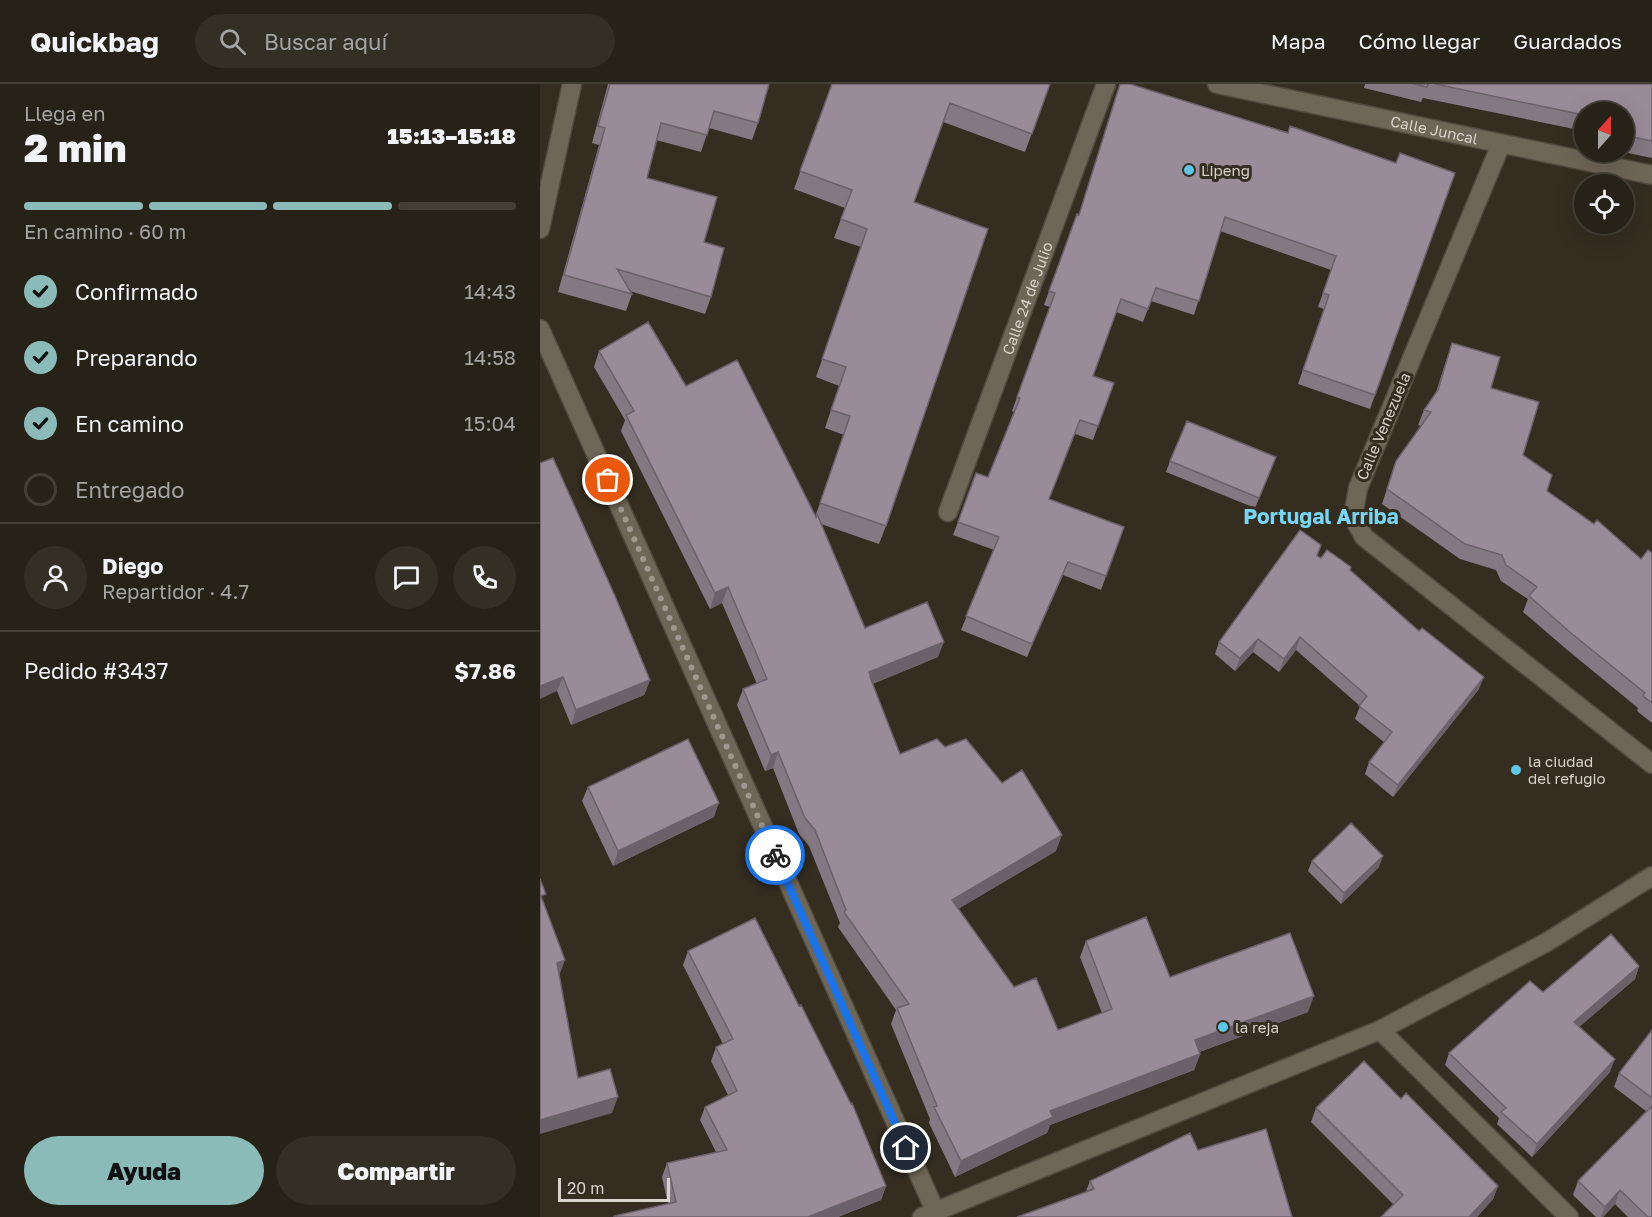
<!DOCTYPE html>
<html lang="es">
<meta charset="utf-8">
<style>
body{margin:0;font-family:"Golos Text",sans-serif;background:#332f25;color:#f1f3f6;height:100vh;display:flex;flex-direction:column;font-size:22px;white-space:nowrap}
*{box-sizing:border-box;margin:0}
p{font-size:20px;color:#a4a4a2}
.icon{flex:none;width:33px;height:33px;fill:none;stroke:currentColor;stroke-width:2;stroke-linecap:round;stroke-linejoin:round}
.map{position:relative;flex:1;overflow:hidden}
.details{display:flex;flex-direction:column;background:#272218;width:540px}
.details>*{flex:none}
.needle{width:39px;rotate:21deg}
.controls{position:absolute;left:1034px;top:18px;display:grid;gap:12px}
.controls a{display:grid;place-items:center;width:60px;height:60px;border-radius:50%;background:#272218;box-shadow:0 6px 24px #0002,0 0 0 2px #433f37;font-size:30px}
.scale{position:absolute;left:18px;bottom:15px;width:112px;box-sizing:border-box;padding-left:6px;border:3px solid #d7d2ca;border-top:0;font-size:16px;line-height:21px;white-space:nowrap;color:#d7d2ca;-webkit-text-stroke:4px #342d20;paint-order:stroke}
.pin{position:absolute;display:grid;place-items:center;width:51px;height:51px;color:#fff;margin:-26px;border:3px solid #fff;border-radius:50%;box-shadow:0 2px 6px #0007}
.courier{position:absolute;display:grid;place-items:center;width:60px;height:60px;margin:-30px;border:4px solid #1a73e8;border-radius:50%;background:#fff;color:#222;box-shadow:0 2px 8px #0007}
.head em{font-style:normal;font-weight:800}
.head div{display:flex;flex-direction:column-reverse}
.head{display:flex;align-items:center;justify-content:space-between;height:102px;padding:0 24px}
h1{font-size:39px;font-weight:800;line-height:45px}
.bar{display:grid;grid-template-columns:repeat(4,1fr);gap:9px 6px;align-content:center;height:72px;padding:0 24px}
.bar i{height:8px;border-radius:4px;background:#433f37}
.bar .active{background:#8bbbb9}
.bar p{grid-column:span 4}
.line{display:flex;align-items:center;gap:15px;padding:0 24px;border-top:2px solid #433f37}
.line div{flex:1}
.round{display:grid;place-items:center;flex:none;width:63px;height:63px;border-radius:32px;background:#332f25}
ol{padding:0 24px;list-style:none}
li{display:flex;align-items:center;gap:18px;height:66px}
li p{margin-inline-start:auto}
li .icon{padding:6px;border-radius:50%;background:#8bbbb9;color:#111;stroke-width:4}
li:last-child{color:#a4a4a2}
li i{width:33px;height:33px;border:3px solid #433f37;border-radius:50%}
.primary-button{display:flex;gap:12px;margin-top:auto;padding:12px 24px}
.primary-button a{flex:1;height:69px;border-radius:36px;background:#8bbbb9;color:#111;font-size:24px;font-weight:800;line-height:69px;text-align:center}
.primary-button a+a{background:#332f25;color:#f1f3f6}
header{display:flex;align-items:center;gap:36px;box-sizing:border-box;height:84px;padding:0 30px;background:#272218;border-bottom:2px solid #433f37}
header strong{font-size:28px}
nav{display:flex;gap:33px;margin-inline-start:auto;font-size:21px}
.search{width:420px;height:54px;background:#332f25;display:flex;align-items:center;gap:15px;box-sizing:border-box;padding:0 21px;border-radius:33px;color:#a4a4a2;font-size:22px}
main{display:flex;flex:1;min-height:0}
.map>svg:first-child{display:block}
</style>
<header>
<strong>Quickbag</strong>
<div class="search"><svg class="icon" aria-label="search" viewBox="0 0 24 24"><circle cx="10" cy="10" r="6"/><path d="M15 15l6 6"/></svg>Buscar aquí</div>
<nav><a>Mapa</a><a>Cómo llegar</a><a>Guardados</a></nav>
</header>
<main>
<section class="details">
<div class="head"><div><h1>2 min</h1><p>Llega en</p></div><em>15:13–15:18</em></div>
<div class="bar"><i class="active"></i><i class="active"></i><i class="active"></i><i></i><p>En camino · 60 m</p></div>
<ol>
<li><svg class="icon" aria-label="check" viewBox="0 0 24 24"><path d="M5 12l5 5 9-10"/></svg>Confirmado<p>14:43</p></li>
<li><svg class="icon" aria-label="check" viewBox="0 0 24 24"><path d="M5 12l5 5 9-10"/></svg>Preparando<p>14:58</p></li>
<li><svg class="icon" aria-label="check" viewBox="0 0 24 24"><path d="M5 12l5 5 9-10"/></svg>En camino<p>15:04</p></li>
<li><i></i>Entregado</li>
</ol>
<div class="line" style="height:108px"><a class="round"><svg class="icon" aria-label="person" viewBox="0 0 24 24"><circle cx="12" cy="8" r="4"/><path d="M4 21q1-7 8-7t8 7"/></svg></a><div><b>Diego</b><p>Repartidor · 4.7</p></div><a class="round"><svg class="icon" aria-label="chat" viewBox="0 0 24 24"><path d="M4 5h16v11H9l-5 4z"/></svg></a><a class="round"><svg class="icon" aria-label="phone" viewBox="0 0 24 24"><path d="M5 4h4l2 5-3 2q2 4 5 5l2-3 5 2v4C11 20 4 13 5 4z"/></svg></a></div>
<div class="line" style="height:78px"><div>Pedido #3437</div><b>$7.86</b></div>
<div class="primary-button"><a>Ayuda</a><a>Compartir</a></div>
</section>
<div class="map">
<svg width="1112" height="1133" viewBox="0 0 1112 1133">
<rect width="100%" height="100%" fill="#342d20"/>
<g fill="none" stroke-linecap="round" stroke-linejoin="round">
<g stroke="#504a3e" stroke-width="21">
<g id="street">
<path id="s1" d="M 677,0 L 1112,91"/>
<path d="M 961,60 L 818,404 L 813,433 L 824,453 L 1112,680"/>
<path d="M 0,145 L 32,0"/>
<path d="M 0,245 L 398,1133"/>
<path id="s2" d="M 408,428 L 566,0"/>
<path d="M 840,946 L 1029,1133"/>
<path d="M 382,1133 L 840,946 L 1007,858 L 1112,792"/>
</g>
</g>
<use href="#street" stroke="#6e6656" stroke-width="18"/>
</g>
<path fill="#847883" d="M 68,0 L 229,0 L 218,39 L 212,56 L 169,44 L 161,68 L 116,56 L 107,94 L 164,158 L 171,213 L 165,230 L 90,207 L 92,210 L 86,227 L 18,208 L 59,61 L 52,59 Z
M 292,0 L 510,0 L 485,68 L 403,38 L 374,118 L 346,442 L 339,460 L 281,440 L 325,544 L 398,573 L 332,600 L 360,670 L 405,663 L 516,767 L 418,825 L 474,903 L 518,946 L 562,929 L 540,873 L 546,857 L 630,893 L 768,928 L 659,968 L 660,970 L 654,986 L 510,1041 L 507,1049 L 415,1093 L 389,1039 L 390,1035 L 351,940 L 356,926 L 298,843 L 300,839 L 269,762 L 259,750 L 233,684 L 225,687 L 197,621 L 203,605 L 217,600 L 182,519 L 170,525 L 81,347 L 85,336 L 54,283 L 59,267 L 146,302 L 275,433 L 304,351 L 285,344 L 299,302 L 276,293 L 321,163 L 294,154 L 305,124 L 254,105 Z
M 580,0 L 856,79 L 835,311 L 830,325 L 758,300 L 784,225 L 778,223 L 791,186 L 680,147 L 654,231 L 611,217 L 603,238 L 576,228 L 553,292 L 558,342 L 553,356 L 535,350 L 509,415 L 584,443 L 561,506 L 523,491 L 487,573 L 421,546 L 454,466 L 413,451 L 418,438 L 448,393 L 474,328 L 472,327 L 510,223 L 504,221 L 537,130 L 539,131 Z
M 825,0 L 1112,0 L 1112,74 L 1083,68 L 1083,28 L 1044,28 L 1044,47 L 883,14 L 881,18 L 824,4 Z
M 912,259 L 951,304 L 983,371 L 1007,407 L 1101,475 L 1112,469 L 1112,639 L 1097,627 L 1098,624 L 1025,564 L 983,528 L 988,515 L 961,497 L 956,486 L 920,475 L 842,420 L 856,377 L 881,342 L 878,341 L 884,326 L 896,308 Z
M 630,377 L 732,384 L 715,424 L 626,388 Z
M 0,379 L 110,596 L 104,611 L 31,641 L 17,607 Z
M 777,472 L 810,486 L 939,605 L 853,713 L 825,690 L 829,678 L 844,658 L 815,635 L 820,622 L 756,566 L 739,588 L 713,568 L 695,587 L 675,570 L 679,558 Z
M 48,703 L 174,733 L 73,782 L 42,717 Z
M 772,777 L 839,783 L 801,820 L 768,787 Z
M 148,867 L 346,1102 L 341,1116 L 298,1133 L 74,1133 L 128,1120 L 122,1093 L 127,1079 L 176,1068 L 160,1036 L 165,1023 L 188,1011 L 171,977 L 176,963 L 183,960 L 143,881 Z
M 1099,882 L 1095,895 L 1039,943 L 1070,988 L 992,1073 L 957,1040 L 959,1034 L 905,981 L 909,969 L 1003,908 Z
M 1112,946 L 1112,1133 L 1088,1133 L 1075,1120 L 1063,1133 L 1056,1133 L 1033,1111 L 1038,1097 L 1106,1027 L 1074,1003 L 1079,989 Z
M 861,1015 L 958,1102 L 953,1115 L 937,1133 L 841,1133 L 854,1121 L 771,1038 L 776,1024 Z
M 658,1066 L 546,1107 L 550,1097 Z"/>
<path fill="#6c616a" d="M 528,478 L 523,491 L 487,573 L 492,560 Z
M 188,503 L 182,519 L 170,525 L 175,509 Z
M 760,553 L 756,566 L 739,588 L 744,575 Z
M 718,555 L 713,568 L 695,587 L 700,574 Z
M 404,558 L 398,573 L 328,602 L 329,588 Z
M 23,593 L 17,607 L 0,615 L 0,602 Z
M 944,593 L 939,605 L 853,713 L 858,701 Z
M 110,596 L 104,611 L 31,641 L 36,626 Z
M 238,668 L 233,684 L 225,687 L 231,671 Z
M 179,719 L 174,733 L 73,782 L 78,767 Z
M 522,751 L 516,767 L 406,832 L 412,816 Z
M 843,772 L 839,783 L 801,820 L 804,809 Z
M 25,876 L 19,892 L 17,879 Z
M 1099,882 L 1095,895 L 1030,951 L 1034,938 Z
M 774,912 L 768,928 L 649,972 L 655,956 Z
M 660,970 L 654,986 L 510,1041 L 507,1049 L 415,1093 L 421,1077 L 510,1027 Z
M 1075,975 L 1070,988 L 992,1073 L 997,1060 Z
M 78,1013 L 72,1029 L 0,1050 L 0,1036 Z
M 346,1102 L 341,1116 L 298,1133 L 268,1133 Z
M 958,1102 L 953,1115 L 937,1133 L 929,1133 Z
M 1080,1106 L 1075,1120 L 1063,1133 L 1061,1133 L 1065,1123 Z"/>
<path fill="#9a8b98" stroke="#6c616a" stroke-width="1.5" d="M 70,0 L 229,0 L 218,39 L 174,27 L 167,51 L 121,39 L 107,94 L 177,113 L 164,158 L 184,164 L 171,213 L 77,185 L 92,210 L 24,191 L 65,44 L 58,42 Z
M 292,0 L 510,0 L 492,50 L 410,19 L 374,118 L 448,145 L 346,442 L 280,419 L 310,332 L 291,326 L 306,283 L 282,275 L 327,145 L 301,135 L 312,106 L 260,87 Z
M 580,0 L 590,0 L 748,49 L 750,42 L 856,79 L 860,69 L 915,89 L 835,311 L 763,286 L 789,211 L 783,209 L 796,172 L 685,133 L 659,217 L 616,204 L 608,225 L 581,215 L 553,292 L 574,299 L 558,342 L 540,336 L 509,415 L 584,443 L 566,492 L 528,478 L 492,560 L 426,532 L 459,453 L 418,438 L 436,389 L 448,393 L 480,314 L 477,313 L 515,209 L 509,207 L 537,130 L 539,131 Z
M 874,0 L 888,0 L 887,3 Z
M 895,0 L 1112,0 L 1112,57 L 1083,51 L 1083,28 L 1044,28 L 1044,31 Z
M 108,238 L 146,302 L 197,276 L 276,433 L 277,430 L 325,544 L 387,518 L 404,558 L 329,588 L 331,593 L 330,593 L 360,670 L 397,655 L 405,663 L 426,655 L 462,699 L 482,686 L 522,751 L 412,816 L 474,903 L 496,894 L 518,946 L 572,925 L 546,857 L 606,833 L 630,893 L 750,849 L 774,912 L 655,956 L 660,970 L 510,1027 L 513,1033 L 421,1077 L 394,1023 L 397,1022 L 357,924 L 369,920 L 304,828 L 306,826 L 275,746 L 265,734 L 238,668 L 231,671 L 203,605 L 227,595 L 188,503 L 175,509 L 86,331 L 94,327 L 59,267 Z
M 912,259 L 960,273 L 951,304 L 999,318 L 983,371 L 1012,391 L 1007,407 L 1054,440 L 1057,436 L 1101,475 L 1108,466 L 1112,469 L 1112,619 L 1103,612 L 1105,609 L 1031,549 L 989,512 L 997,503 L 966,481 L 962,471 L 925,460 L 847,405 L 856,377 L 891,328 L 884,326 L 898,306 Z
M 647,337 L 736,373 L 719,414 L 630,377 Z
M 13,374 L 75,512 L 110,596 L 36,626 L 23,593 L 0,602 L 0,379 Z
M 760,446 L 781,461 L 777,472 L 781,474 L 787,466 L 811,483 L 810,486 L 879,547 L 882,544 L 944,593 L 858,701 L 829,678 L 852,648 L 819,622 L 827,612 L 760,553 L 744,575 L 718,555 L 700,574 L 679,558 Z
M 148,655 L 179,719 L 78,767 L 48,703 Z
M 811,739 L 843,772 L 804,809 L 772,777 Z
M 0,795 L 6,810 L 1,812 L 25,876 L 17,879 L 38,994 L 70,985 L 78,1013 L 0,1036 Z
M 215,834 L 259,922 L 261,921 L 311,1020 L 312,1019 L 346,1102 L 268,1133 L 74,1133 L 74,1132 L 136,1118 L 127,1079 L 187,1066 L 165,1023 L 197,1007 L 176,963 L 193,955 L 148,867 Z
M 1071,850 L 1099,882 L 1034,938 L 1075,975 L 997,1060 L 961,1028 L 966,1024 L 909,969 L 990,897 L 1003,908 Z
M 1112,946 L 1112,1014 L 1079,989 Z
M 824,977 L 861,1015 L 866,1009 L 958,1102 L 929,1133 L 841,1133 L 863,1111 L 776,1024 Z
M 1112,1022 L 1112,1133 L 1108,1133 L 1080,1106 L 1065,1123 L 1038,1097 Z
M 726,1045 L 752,1133 L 477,1133 L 554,1105 L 550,1097 L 650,1049 L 658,1066 Z"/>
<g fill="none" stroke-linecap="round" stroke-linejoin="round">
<path stroke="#9e988e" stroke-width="6" stroke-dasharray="0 10.8" d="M 68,396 L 235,771"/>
<path stroke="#1a73e8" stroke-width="8" d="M 235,771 L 366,1064"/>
</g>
<g fill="#5dc7e8" stroke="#342d20" stroke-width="2">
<circle cx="649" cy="86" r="6"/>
<circle cx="976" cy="686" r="6"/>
<circle cx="683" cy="943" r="6"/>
</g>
<g text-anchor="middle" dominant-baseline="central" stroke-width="6" stroke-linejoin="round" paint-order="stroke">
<g font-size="15" fill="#d7d2ca" stroke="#342d20">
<text stroke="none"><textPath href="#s1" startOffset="222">Calle Juncal</textPath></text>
<text stroke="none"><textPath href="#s2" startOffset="228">Calle 24 de Julio</textPath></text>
<text transform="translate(843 342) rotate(-67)">Calle Venezuela</text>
</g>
<g font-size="15" fill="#d7d2ca" stroke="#342d20" text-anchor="start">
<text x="661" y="86">Lipeng</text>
<text x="988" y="677">la ciudad<tspan x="988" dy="17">del refugio</tspan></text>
<text x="695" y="943">la reja</text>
</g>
<g font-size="21" font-weight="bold" fill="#77d6f5" stroke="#342d20">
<text x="781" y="432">Portugal Arriba</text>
</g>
</g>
</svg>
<div class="controls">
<a><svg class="needle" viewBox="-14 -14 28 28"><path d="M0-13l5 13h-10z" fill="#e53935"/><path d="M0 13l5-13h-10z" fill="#a4a4a2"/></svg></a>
<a><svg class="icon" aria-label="locate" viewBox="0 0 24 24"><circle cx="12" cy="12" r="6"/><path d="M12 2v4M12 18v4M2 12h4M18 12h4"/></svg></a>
</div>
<div class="scale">20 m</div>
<div class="pin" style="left:68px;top:396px;background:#ea580c"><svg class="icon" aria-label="bag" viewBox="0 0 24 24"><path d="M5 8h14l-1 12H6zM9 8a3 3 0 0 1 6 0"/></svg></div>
<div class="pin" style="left:366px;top:1064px;background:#1f2937"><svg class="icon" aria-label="home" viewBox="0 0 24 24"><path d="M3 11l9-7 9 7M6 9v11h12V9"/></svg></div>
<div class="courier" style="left:235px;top:771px"><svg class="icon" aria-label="bike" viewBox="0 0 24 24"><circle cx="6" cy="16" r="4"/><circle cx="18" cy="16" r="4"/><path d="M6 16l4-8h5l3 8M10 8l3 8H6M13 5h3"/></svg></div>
</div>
</main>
